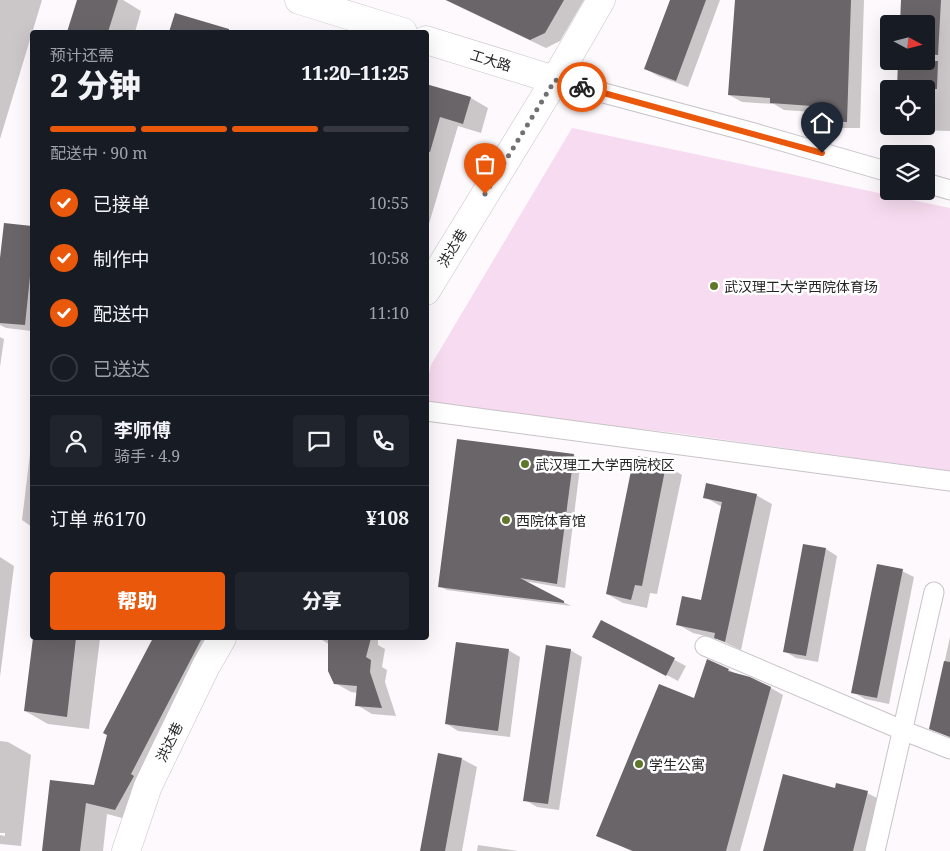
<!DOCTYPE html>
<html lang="zh">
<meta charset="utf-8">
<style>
body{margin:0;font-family:"Noto Serif","Noto Sans SC",serif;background:#20242c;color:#f1f3f6;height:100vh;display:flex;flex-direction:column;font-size:19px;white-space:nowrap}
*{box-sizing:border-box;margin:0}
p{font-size:16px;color:#9ea1a6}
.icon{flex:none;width:28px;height:28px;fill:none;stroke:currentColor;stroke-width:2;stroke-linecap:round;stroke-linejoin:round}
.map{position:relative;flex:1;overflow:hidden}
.sheet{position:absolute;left:30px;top:30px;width:399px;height:610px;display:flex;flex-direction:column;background:#171b24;border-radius:5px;box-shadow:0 5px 20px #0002}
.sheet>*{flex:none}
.needle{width:32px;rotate:97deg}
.tools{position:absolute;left:880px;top:15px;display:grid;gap:10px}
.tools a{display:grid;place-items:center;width:55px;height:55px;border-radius:5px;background:#171b24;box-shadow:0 5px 20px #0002;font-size:25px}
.pin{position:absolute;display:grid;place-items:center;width:42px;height:42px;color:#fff;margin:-51px -21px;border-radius:50% 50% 50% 0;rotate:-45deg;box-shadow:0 0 5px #0007}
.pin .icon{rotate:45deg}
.courier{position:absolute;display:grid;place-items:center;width:50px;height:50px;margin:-25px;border:4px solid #ea580c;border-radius:50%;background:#fff;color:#222;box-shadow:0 1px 6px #0007}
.overview em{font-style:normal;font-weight:800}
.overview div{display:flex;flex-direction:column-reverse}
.overview{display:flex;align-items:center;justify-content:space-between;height:85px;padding:0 20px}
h1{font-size:32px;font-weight:800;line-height:38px}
.bar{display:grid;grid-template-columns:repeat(4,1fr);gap:8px 5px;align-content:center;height:60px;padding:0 20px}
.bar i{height:6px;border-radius:4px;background:#363941}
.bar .selected{background:#ea580c}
.bar p{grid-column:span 4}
.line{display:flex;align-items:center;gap:12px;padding:0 20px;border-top:1px solid #363941}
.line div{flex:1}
.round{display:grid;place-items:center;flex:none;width:52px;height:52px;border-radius:5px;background:#20242c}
ol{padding:0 20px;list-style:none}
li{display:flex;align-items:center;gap:15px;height:55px}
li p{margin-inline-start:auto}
li .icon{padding:5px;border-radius:50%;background:#ea580c;color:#fff;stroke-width:4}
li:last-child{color:#9ea1a6}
li i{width:28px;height:28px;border:2px solid #363941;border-radius:50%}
.action{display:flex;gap:10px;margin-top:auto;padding:10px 20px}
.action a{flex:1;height:58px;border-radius:5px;background:#ea580c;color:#fff;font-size:20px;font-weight:800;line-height:58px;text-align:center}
.action a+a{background:#20242c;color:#f1f3f6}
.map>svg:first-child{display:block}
</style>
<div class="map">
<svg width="950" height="851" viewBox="0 0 950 851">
<rect width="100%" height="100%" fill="#fef9fc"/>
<path fill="#f7dbf0" d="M 572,128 L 950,208 L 950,471 L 676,433 L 430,405 C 423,393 428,379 431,365 Z"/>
<path fill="#0003" d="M 0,0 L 42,0 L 0,139 Z
M 78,0 L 123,0 L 141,11 L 135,32 L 68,32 Z
M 445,0 L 584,0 L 560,41 L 546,48 Z
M 671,0 L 720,0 L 688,87 L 658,76 L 646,69 Z
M 736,0 L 864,0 L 860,128 L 826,128 L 813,120 L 813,112 L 784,110 L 774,104 L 742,102 L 729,95 Z
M 902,0 L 950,0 L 950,131 L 912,130 L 906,126 L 926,126 L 926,24 Z
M 176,14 L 219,27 L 229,32 L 171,32 Z
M 426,86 L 471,98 L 488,108 L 481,133 L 458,126 L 426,234 Z
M 5,224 L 32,227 L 32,331 L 6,328 L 0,325 L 0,269 Z
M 0,337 L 4,339 L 0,367 Z
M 32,437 L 32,527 L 22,520 Z
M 573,455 L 581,459 L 565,588 L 524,581 L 571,606 L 447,590 L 439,586 Z
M 657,460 L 682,475 L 657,594 L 650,593 L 647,608 L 623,603 L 607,594 Z
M 756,495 L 772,504 L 741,650 L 718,639 L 693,633 L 677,624 L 702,601 L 722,507 L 705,497 Z
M 826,549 L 837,556 L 818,662 L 796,658 L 784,651 Z
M 0,557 L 14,566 L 0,677 Z
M 902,571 L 914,577 L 889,704 L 865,699 L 853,692 Z
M 602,622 L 686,666 L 678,681 L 606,643 Z
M 950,637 L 950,738 L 930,728 Z
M 34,638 L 100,638 L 89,729 L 48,724 L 25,711 Z
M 155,638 L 230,638 L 137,822 L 107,814 L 103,851 L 43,851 L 95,786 L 109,735 L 105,733 Z
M 319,638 L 378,638 L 378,645 L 385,649 L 382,667 L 387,670 L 385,682 L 396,716 L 372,714 L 357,705 L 358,693 L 351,692 L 335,683 L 330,645 Z
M 508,650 L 520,657 L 510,737 L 458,731 L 447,724 Z
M 570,650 L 582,657 L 559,810 L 537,807 L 525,800 Z
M 729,670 L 739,675 L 771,688 L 783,695 L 740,851 L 631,851 L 598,835 L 695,700 Z
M 0,741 L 8,742 L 31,755 L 21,846 L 0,844 L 0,835 L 5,836 L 5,833 L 0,833 Z
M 462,759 L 477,767 L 462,851 L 422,851 Z
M 836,789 L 867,793 L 879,799 L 866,851 L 764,851 Z
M 478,845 L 518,851 L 477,851 Z"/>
<path fill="#696568" d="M 77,0 L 118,0 L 108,32 L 67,32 Z
M 446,0 L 564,0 L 545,33 L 530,40 Z
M 670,0 L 706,0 L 676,81 L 644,69 Z
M 735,0 L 851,0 L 847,122 L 811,121 L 812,106 L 770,103 L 770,98 L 728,95 Z
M 901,0 L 941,0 L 938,55 L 926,54 L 926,24 L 900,24 Z
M 175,13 L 229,29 L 229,32 L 169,32 Z
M 898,61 L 938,61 L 937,89 L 897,89 Z
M 426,84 L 471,97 L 463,124 L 440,117 L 430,152 L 426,151 Z
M 4,223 L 32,226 L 32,257 L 25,325 L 0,323 L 0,258 Z
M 457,439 L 574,454 L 557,584 L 520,578 L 564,601 L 564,603 L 438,587 Z
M 638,456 L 658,459 L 666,465 L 642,586 L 635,585 L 631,600 L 606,594 L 632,466 Z
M 706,483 L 757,494 L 725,642 L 714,638 L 715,633 L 676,625 L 682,596 L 701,600 L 722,502 L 703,498 Z
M 803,544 L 826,548 L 806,656 L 783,652 Z
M 877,564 L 903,569 L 877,698 L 851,693 Z
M 601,620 L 675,658 L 666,676 L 592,637 Z
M 33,638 L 76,638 L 67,717 L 24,711 Z
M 153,638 L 202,638 L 131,774 L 134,776 L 115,810 L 86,803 L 80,851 L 42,851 L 50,780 L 94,785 L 107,735 L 103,733 Z
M 328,638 L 371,638 L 366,657 L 371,660 L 370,672 L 382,708 L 355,706 L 357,686 L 334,684 L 328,671 Z
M 456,642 L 509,649 L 498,731 L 445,724 Z
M 546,645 L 571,649 L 548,804 L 523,801 Z
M 707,659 L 729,669 L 728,671 L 750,677 L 771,687 L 726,851 L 633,851 L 596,836 L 659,684 L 694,698 Z
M 944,661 L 950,662 L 950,737 L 929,729 Z
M 438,753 L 462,758 L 445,851 L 420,851 Z
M 783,774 L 835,788 L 836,783 L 868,791 L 853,851 L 763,851 Z"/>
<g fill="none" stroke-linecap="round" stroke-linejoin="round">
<g stroke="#c7c3c6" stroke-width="21">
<path id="street" d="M 555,80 L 754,133 L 889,172
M 926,183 L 950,190
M 426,411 L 950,481
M 705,646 L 902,730 L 950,749
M 875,851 L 934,592"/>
</g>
<g stroke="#c7c3c6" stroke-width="29">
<path id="secondary" d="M 299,0 L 403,32
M 426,40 L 555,80
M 426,291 L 555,80 L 601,0
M 126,851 L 148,786 L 206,666 L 222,638"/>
</g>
<use href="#street" stroke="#fff" stroke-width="19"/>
<use href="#secondary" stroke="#fff" stroke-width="28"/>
</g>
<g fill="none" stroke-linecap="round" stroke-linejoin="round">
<path stroke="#727072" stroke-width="5" stroke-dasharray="0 9" d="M 485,194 L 555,80 L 582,87"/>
<path stroke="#ea580c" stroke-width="6" d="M 582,87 L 822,153"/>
</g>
<g fill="#5f772a" stroke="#fff" stroke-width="2">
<circle cx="714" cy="286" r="5"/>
<circle cx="525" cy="464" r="5"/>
<circle cx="506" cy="520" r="5"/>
<circle cx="639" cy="764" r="5"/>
</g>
<g text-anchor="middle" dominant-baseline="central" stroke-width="5" stroke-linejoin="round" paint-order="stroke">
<g font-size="14" fill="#272627" stroke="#fff">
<text transform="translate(491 60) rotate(17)">工大路</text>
<text transform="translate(452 248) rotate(-59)">洪达巷</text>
<text transform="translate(169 742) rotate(-64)">洪达巷</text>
</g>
<g font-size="14" fill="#272627" stroke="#fff" text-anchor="start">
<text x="724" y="286">武汉理工大学西院体育场</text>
<text x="535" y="464">武汉理工大学西院校区</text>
<text x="516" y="520">西院体育馆</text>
<text x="649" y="764">学生公寓</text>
</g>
</g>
</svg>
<div class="tools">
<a><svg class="needle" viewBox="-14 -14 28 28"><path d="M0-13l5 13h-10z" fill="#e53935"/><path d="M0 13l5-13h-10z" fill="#9ea1a6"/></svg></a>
<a><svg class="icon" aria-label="locate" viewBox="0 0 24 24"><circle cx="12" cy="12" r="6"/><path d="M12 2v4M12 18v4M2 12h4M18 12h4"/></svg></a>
<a><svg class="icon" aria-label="layers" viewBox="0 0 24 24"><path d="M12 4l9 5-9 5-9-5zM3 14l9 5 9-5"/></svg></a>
</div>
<div class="pin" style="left:485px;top:194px;background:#ea580c"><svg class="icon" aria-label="bag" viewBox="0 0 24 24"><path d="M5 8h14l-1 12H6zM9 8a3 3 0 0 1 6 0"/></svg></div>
<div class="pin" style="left:822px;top:153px;background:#1f2937"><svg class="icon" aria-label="home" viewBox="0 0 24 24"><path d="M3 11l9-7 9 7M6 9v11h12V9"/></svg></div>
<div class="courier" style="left:582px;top:87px"><svg class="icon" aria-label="bike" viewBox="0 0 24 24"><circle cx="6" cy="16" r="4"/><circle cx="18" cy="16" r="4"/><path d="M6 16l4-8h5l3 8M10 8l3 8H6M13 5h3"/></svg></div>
<section class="sheet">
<div class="overview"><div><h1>2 分钟</h1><p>预计还需</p></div><em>11:20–11:25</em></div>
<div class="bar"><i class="selected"></i><i class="selected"></i><i class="selected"></i><i></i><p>配送中 · 90 m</p></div>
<ol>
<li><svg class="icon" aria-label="check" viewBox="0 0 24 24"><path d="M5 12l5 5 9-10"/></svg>已接单<p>10:55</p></li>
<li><svg class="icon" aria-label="check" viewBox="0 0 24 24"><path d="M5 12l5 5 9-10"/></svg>制作中<p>10:58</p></li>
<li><svg class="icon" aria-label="check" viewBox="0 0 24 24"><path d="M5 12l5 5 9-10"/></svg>配送中<p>11:10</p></li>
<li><i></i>已送达</li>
</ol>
<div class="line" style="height:90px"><a class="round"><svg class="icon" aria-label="person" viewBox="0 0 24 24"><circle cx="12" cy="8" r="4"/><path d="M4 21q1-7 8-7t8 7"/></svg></a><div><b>李师傅</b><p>骑手 · 4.9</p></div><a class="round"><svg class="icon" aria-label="chat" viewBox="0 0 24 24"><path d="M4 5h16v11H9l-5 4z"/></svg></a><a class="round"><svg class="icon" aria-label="phone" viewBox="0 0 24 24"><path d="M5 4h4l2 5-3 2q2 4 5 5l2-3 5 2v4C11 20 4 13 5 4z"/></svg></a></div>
<div class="line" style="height:65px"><div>订单 #6170</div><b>¥108</b></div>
<div class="action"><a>帮助</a><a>分享</a></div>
</section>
</div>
